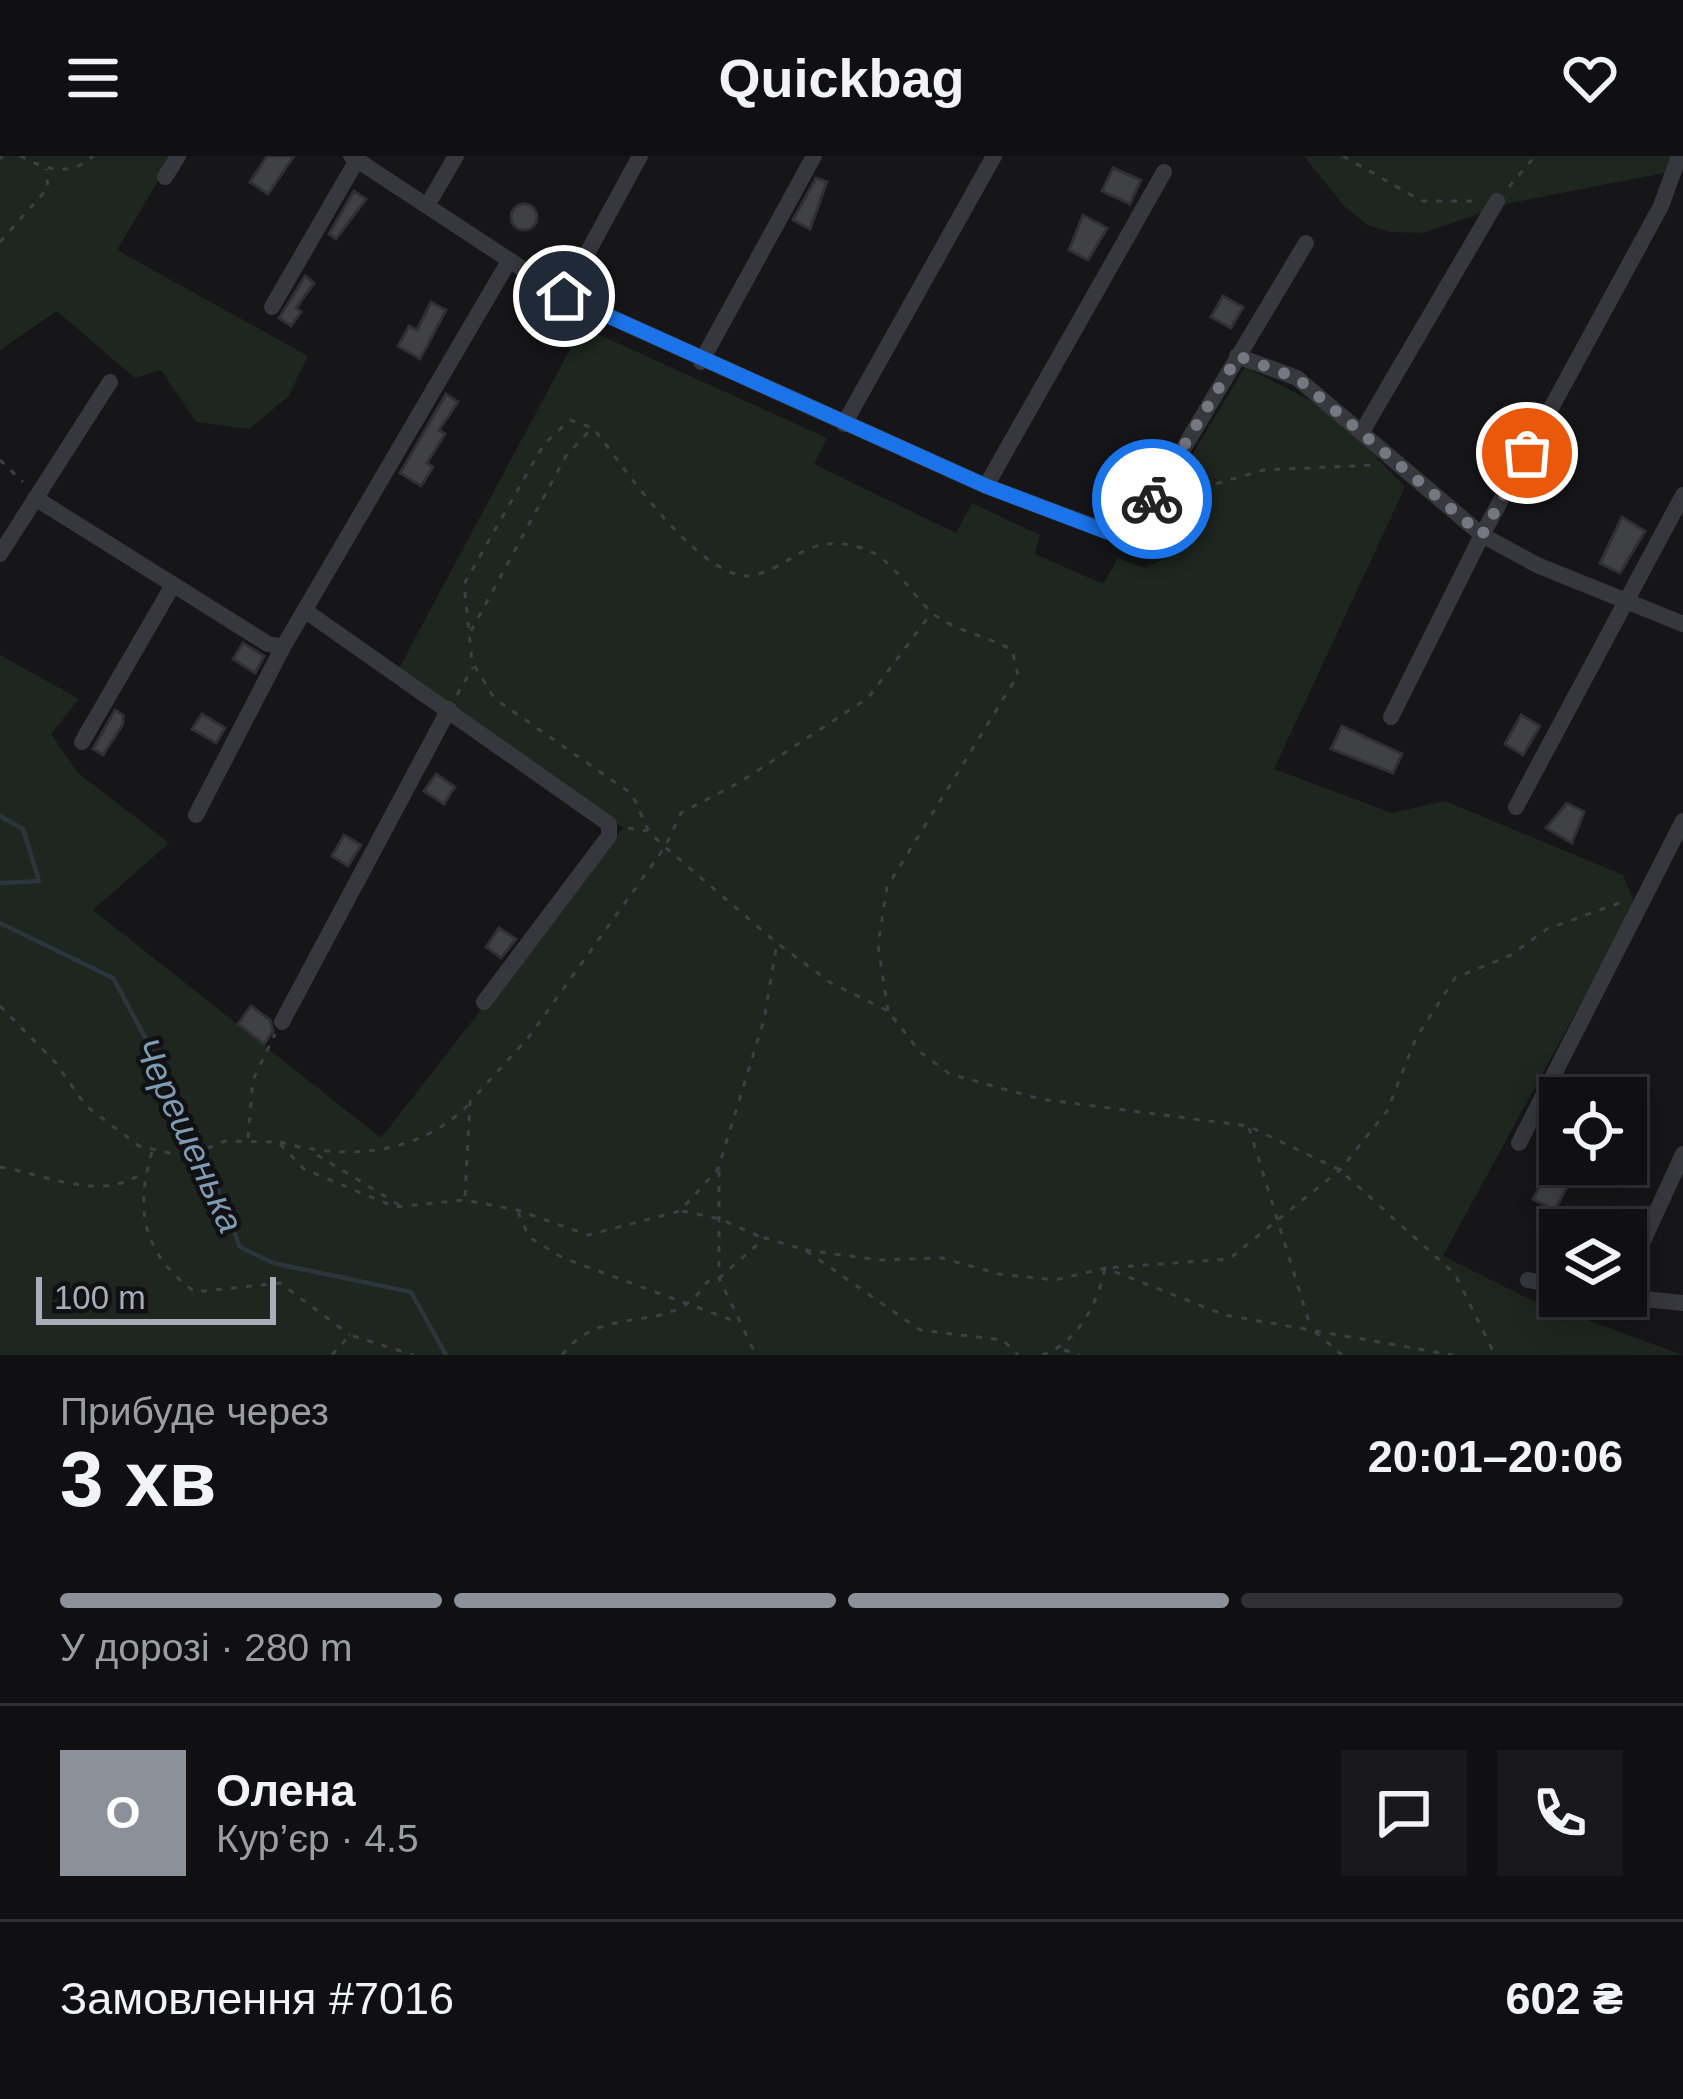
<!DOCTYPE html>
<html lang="uk">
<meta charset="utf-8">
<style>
body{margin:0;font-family:Helvetica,sans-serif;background:#19191b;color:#f1f3f6;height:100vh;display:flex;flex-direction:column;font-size:45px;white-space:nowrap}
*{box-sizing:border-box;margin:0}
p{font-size:39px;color:#9c9d9f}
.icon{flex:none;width:66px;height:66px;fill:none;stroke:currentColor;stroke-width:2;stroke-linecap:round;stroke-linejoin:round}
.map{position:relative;height:1199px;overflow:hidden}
.drawer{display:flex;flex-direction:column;background:#101012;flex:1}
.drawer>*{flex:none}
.tools{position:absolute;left:1539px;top:921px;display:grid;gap:24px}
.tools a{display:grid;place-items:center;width:108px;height:108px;border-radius:0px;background:#101012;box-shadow:0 6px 30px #0003,0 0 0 3px #303032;font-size:60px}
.scale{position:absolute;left:36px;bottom:30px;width:240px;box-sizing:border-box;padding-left:12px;border:6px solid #a8adb8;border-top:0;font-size:33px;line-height:42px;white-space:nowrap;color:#a8adb8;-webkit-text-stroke:9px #111113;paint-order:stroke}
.pin{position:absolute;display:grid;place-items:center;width:102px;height:102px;color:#fff;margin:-51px;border:6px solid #fff;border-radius:50%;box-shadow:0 3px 12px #0007}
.courier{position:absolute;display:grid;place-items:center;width:120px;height:120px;margin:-60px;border:9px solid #1a73e8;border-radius:50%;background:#fff;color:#222;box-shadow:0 3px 15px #0007}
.overview em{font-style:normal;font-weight:700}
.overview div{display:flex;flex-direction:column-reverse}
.overview{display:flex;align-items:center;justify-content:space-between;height:204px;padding:0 60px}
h1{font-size:78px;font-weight:700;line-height:90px}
.bar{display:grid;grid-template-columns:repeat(4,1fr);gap:18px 12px;align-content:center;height:144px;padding:0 60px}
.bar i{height:15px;border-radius:9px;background:#303032}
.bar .current{background:#8c9099}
.bar p{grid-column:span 4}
.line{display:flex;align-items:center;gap:30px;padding:0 60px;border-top:3px solid #303032}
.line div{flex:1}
.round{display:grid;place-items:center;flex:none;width:126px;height:126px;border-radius:0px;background:#19191b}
header{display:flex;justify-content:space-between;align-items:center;height:156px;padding:0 60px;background:#101012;font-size:54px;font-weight:700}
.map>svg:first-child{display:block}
</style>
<header><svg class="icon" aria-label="menu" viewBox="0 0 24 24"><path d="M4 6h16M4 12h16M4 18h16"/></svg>Quickbag<svg class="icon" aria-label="heart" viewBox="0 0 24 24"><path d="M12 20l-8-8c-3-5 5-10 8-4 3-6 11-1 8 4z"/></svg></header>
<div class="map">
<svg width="1683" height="1199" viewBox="0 0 1683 1199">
<rect width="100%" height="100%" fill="#161618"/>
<path fill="#1e261f" d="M 0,0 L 173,0 L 117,94 L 308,200 L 289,240 L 249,273 L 196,266 L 161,214 L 135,222 L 57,155 L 0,194 Z
M 1304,0 L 1674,0 L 1669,16 L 1510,47 L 1423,77 L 1391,76 L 1367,69 L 1344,50 Z
M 582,171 L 827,282 L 814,308 L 956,377 L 972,347 L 1040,379 L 1035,398 L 1103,428 L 1118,402 L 1145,412 L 1175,397 L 1196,369 L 1160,352 L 1245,211 L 1331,255 L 1405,331 L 1274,613 L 1392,657 L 1445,645 L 1623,719 L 1635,748 L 1443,1100 L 1527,1142 L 1683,1199 L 0,1199 L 0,499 L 79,543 L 51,578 L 78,617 L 169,687 L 93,754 L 381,982 L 623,672 L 399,512 Z"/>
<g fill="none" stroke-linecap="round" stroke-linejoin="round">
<path stroke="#2c353c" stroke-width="4.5" d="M 0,660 L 23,673 L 39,725 L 0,727
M 0,767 L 113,822 L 192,969 L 240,1091 L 273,1107 L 411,1136 L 446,1199"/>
</g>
<path fill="#404145" stroke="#303034" stroke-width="3" d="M 267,0 L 294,0 L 268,38 L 250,26 Z
M 1113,12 L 1141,24 L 1130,48 L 1102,35 Z
M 816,22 L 827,26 L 810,73 L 793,64 Z
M 354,35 L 366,43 L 336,83 L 329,78 Z
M511 61a13 13 0 1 1 26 0a13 13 0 1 1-26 0Z
M 1083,59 L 1107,72 L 1088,104 L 1069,94 Z
M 305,120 L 314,127 L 296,152 L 301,156 L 291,170 L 279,162 Z
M 1223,140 L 1243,151 L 1231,172 L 1211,161 Z
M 431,146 L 446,154 L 420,203 L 398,190 L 409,170 L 417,174 Z
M 446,238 L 458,246 L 439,274 L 445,278 L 427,307 L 433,311 L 421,330 L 400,317 Z
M 1139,301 L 1157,311 L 1128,356 L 1114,349 Z
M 1622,361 L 1645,375 L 1620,417 L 1600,407 Z
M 243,487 L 264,500 L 255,517 L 233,503 Z
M 115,554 L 123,559 L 123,568 L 103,599 L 93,593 Z
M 202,558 L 225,572 L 216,587 L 192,573 Z
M 1521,559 L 1540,570 L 1523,599 L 1505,588 Z
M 1342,570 L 1402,598 L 1393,617 L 1331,593 Z
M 436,618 L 455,631 L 444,648 L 424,635 Z
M 1567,647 L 1584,656 L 1572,687 L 1546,672 Z
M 344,679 L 361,689 L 348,710 L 332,700 Z
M 499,772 L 516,783 L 501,802 L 486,791 Z
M 251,850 L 270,864 L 273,875 L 264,888 L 238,868 Z
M 1550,1009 L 1572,1021 L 1555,1054 L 1533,1043 Z"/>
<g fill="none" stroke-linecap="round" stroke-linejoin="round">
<path stroke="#3d3f44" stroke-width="3" stroke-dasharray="6 9" stroke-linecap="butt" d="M 20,0 C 47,14 70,21 93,0
M 1343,0 L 1422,45 L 1476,45
M 0,3 L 3,0
M 1509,31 L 1535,0
M 0,86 L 48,32 L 46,13
M 0,304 L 23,326
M 1173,340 L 1264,314 L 1375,309
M 471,475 L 566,300 L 591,273
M 457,539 L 473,511
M 628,672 L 648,675
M 0,850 L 55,906 L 86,950 L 139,990 L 187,1001 L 225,985 L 278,986 L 304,1013 L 395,1051 L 465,1044 L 517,1054 L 588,1079 L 680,1055 L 718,1013 L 764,864 L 777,787
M 888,855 L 878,789 L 887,731 L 1018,519 L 1012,494 C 988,480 947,473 929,454 C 907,433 893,402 862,392 C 811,377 801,403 759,418 C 707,437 622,308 593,272 L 570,264 L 544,288 L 464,428 L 472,506 L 495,543 L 632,638 L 649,676 L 665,691 L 777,787 L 831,827 L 888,855 L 920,896 L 950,918 L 1040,943 L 1248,970 L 1340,1014 L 1455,1118 L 1495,1199
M 1249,972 L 1310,1169
M 248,982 L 253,924 L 275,878
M 280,986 C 347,1005 420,999 470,947
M 152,996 C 134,1056 144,1099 195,1136 L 280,1127 L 350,1179
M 317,999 L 401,1050
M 0,1011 C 44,1018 103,1047 143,1016
M 719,1015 L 719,1122 L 756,1199
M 465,1040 L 470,946 L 528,882 L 665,691 L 681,657 L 740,626 L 868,542 L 930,459
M 682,1055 L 720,1063 L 763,1082
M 518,1056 L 529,1081 L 563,1102 L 737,1166
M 805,1094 L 879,1104 L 942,1102 L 999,1118 L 1055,1124 L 1105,1112 L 1225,1159 L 1453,1199
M 1315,1176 L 1342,1199
M 1064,1194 L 1080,1199
M 332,1199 L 350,1179 L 413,1199
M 562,1199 C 605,1143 671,1184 707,1126 L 719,1122 L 765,1082 L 805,1094 L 920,1174 L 1003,1184 L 1018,1199
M 1042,1199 C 1077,1188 1098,1147 1105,1112 L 1229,1103 L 1340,1014 L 1387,955 L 1416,882 L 1455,822 L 1511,799 L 1547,773 L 1622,746"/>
<path stroke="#37383d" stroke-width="16" d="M 351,0 L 564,140 L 986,330 L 1154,393
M 165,21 L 178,0
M 427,50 L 456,0
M 564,140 L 640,0
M 272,151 L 357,4
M 1237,200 L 1297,222 L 1482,379 L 1537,409 L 1683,468
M 701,206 L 814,0
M 844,268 L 994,0
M 1363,274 L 1497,45
M 986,330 L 1164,16
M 35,342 L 268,488 L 283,491 L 509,105
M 1130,382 L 1306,87
M 0,398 L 110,226
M 307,456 L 609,668 L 609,680 L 484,846
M 1391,561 L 1482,379 L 1661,50 L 1679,0
M 82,586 L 173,429
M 1516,651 L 1683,339
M 196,659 L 283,491
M 282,866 L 449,553
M 1519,987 L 1683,665
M 1626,1122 L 1683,998
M 1528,1124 L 1560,1130
M 1617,1140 L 1683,1147"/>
</g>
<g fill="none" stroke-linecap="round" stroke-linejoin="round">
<path stroke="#757880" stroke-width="12" stroke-dasharray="0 21.6" d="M 1152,343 L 1238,200 L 1297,222 L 1482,379 L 1527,297"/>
<path stroke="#1a73e8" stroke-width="15" d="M 564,140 L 986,330 L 1118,380 L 1130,382 L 1152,343"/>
</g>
<g text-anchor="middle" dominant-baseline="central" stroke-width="9" stroke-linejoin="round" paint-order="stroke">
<g font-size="36" font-style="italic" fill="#7f9bb3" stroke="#111113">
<text transform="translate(189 979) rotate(65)">Черешенька</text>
</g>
</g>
</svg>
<div class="tools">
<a><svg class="icon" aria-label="locate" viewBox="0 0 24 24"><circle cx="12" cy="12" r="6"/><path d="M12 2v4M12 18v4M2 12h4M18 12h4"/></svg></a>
<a><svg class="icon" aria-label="layers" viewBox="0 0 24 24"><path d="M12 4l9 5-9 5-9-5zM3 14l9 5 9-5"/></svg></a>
</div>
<div class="scale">100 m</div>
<div class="pin" style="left:1527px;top:297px;background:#ea580c"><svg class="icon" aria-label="bag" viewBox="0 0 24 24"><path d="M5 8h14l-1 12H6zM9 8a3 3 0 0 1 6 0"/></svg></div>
<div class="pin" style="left:564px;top:140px;background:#1f2937"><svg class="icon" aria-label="home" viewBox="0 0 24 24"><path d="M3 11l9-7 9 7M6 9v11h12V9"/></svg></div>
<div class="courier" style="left:1152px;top:343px"><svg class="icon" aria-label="bike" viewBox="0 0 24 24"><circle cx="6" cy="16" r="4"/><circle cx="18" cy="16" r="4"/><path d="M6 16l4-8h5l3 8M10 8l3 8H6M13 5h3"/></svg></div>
</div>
<section class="drawer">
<div class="overview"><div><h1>3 хв</h1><p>Прибуде через</p></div><em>20:01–20:06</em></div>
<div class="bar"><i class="current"></i><i class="current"></i><i class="current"></i><i></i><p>У дорозі · 280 m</p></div>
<div class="line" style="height:216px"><b class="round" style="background:#8c9099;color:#fff">О</b><div><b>Олена</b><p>Кур’єр · 4.5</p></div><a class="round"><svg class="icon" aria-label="chat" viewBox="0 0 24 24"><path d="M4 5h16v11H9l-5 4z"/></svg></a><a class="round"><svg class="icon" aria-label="phone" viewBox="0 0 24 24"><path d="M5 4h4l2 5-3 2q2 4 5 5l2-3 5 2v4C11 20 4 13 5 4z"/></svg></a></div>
<div class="line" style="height:156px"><div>Замовлення #7016</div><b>602 ₴</b></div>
</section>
